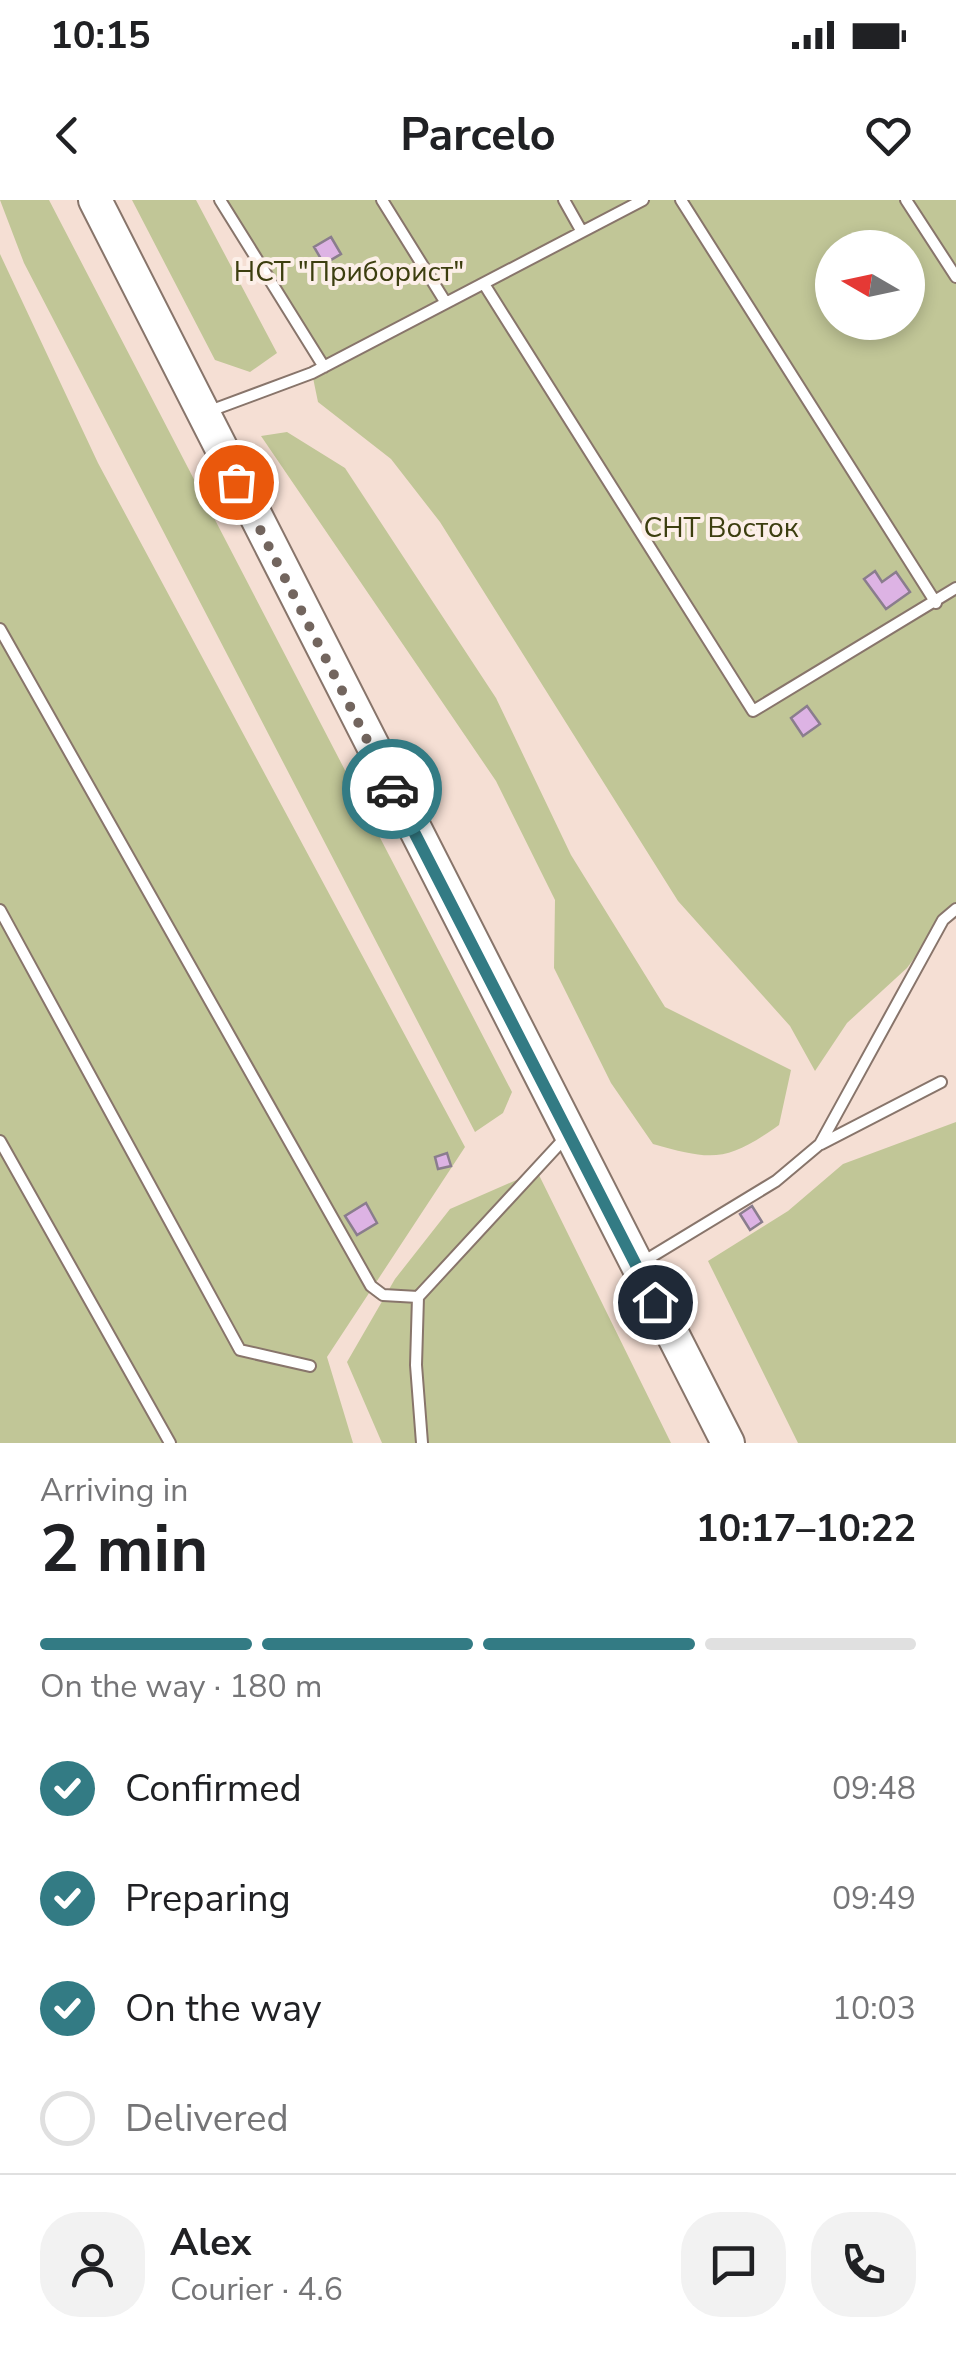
<!DOCTYPE html>
<meta charset="utf-8">
<style>
body{margin:0;font-family:"Nunito Sans",sans-serif;background:#f2f2f2;color:#202124;height:100vh;display:flex;flex-direction:column;font-size:38px;white-space:nowrap}
*{box-sizing:border-box;margin:0}
p{font-size:32px;color:#757577}
.icon{flex:none;width:55px;height:55px;fill:none;stroke:currentColor;stroke-width:2;stroke-linecap:round;stroke-linejoin:round}
.map{position:relative;height:1243px;overflow:hidden}
.sheet{display:flex;flex-direction:column;background:#fff;flex:1}
.sheet>*{flex:none}
.needle{width:65px;rotate:279deg}
.tools{position:absolute;left:815px;top:30px;display:grid;gap:20px}
.tools a{display:grid;place-items:center;width:110px;height:110px;border-radius:50%;background:#fff;box-shadow:0 5px 15px #0003;font-size:50px}
.pin{position:absolute;display:grid;place-items:center;width:85px;height:85px;color:#fff;margin:-42px;border:5px solid #fff;border-radius:50%;box-shadow:0 2px 10px #0007}
.courier{position:absolute;display:grid;place-items:center;width:100px;height:100px;margin:-50px;border:8px solid #337b84;border-radius:50%;background:#fff;color:#222;box-shadow:0 2px 12px #0007}
.overview em{font-style:normal;font-weight:700}
.overview div{display:flex;flex-direction:column-reverse}
.overview{display:flex;align-items:center;justify-content:space-between;height:170px;padding:0 40px}
h1{font-size:65px;font-weight:700;line-height:75px}
.bar{display:grid;grid-template-columns:repeat(4,1fr);gap:15px 10px;align-content:center;height:120px;padding:0 40px}
.bar i{height:12px;border-radius:8px;background:#e0e0e0}
.bar .on{background:#337b84}
.bar p{grid-column:span 4}
.line{display:flex;align-items:center;gap:25px;padding:0 40px;border-top:2px solid #e0e0e0}
.line div{flex:1}
.round{display:grid;place-items:center;flex:none;width:105px;height:105px;border-radius:40px;background:#f2f2f2}
ol{padding:0 40px;list-style:none}
li{display:flex;align-items:center;gap:30px;height:110px}
li p{margin-inline-start:auto}
li .icon{padding:10px;border-radius:50%;background:#337b84;color:#fff;stroke-width:4}
li:last-child{color:#757577}
li i{width:55px;height:55px;border:5px solid #e0e0e0;border-radius:50%}
.status{display:flex;justify-content:space-between;align-items:center;height:70px;padding:0 50px;background:#fff;direction:ltr}
.status svg{height:28px;fill:currentColor}
header{display:flex;justify-content:space-between;align-items:center;height:130px;padding:0 40px;background:#fff;font-size:45px;font-weight:700}
.map>svg:first-child{display:block}
</style>
<div class="status"><b>10:15</b><svg viewBox="0 0 49 12"><path d="M0 12V9h3v3zM5 12V6h3v6zM10 12V3h3v9zM15 12V0h3v12zM26 1h20v11H26zM47 4h2v5h-2z"/></svg></div>
<header><svg class="icon" aria-label="back" viewBox="0 0 24 24"><path d="M15 5l-7 7 7 7"/></svg>Parcelo<svg class="icon" aria-label="heart" viewBox="0 0 24 24"><path d="M12 20l-8-8c-3-5 5-10 8-4 3-6 11-1 8 4z"/></svg></header>
<div class="map">
<svg width="956" height="1243" viewBox="0 0 956 1243">
<rect width="100%" height="100%" fill="#f5dfd4"/>
<path fill="#c1c697" fill-rule="evenodd" d="M 0,0 L 49,0 L 512,892 L 503,913 L 475,932 L 24,63 Z
M 132,0 L 196,0 L 277,153 L 250,172 L 215,160 Z
M 218,0 L 956,0 L 956,709 L 943,720 L 907,768 L 847,823 L 815,871 L 790,826 L 678,701 L 440,322 L 391,259 L 318,202 L 312,173 L 323,168 ZM 832,48 L 908,48 L 908,122 L 832,122 Z
M 0,54 L 98,263 L 465,947 L 327,1157 L 353,1243 L 0,1243 Z
M 287,232 L 345,268 L 496,498 L 571,655 L 665,807 L 791,870 L 779,925 C 727,962 713,961 653,944 L 611,883 L 554,768 L 555,700 L 496,581 L 261,236 Z
M 956,922 L 956,1243 L 798,1243 L 708,1061 L 788,1011 L 843,964 Z
M 537,971 L 671,1243 L 382,1243 L 347,1162 L 395,1079 L 450,1009 Z"/>
<path fill="#ddb3e4" stroke="#8a7d8d" stroke-width="2.5" d="M 331,37 L 341,54 L 324,64 L 314,47 Z
M 875,371 L 882,382 L 896,372 L 910,392 L 886,409 L 864,379 Z
M 807,506 L 820,524 L 803,536 L 791,518 Z
M 447,953 L 451,966 L 438,969 L 435,957 Z
M 366,1003 L 377,1023 L 357,1035 L 345,1016 Z
M 752,1006 L 762,1022 L 750,1030 L 740,1014 Z"/>
<g fill="none" stroke-linecap="round" stroke-linejoin="round">
<g stroke="#88756b" stroke-width="14">
<path id="lane" d="M 220,0 L 324,167
M 382,0 L 446,103
M 564,0 L 582,32
M 681,0 L 936,403
M 906,0 L 956,77
M 484,84 L 753,511 L 956,388
M 207,212 L 312,173 L 643,0
M 0,429 L 371,1086 L 383,1095 L 418,1097 L 564,939
M 0,710 L 240,1150 L 310,1166
M 0,941 L 170,1243
M 821,944 L 941,882
M 641,1063 L 776,981 L 820,944 L 943,720 L 956,709
M 418,1097 L 416,1165 L 422,1243"/>
</g>
<g stroke="#88756b" stroke-width="36">
<path id="primary" d="M 95,0 L 728,1243"/>
</g>
<use href="#lane" stroke="#fff" stroke-width="10"/>
<use href="#primary" stroke="#fff" stroke-width="32"/>
</g>
<g fill="none" stroke-linecap="round" stroke-linejoin="round">
<path stroke="#72655e" stroke-width="10" stroke-dasharray="0 18" d="M 236,282 L 392,589"/>
<path stroke="#337b84" stroke-width="12" d="M 392,589 L 655,1102"/>
</g>
<g text-anchor="middle" dominant-baseline="central" stroke-width="8" stroke-linejoin="round" paint-order="stroke">
<g font-size="28" fill="#3c3e0f" stroke="#fcefe8">
<text x="349" y="72">НСТ "Приборист"</text>
<text x="721" y="328">СНТ Восток</text>
</g>
</g>
</svg>
<div class="tools">
<a><svg class="needle" viewBox="-14 -14 28 28"><path d="M0-13l5 13h-10z" fill="#e53935"/><path d="M0 13l5-13h-10z" fill="#757577"/></svg></a>
</div>
<div class="pin" style="left:236px;top:282px;background:#ea580c"><svg class="icon" aria-label="bag" viewBox="0 0 24 24"><path d="M5 8h14l-1 12H6zM9 8a3 3 0 0 1 6 0"/></svg></div>
<div class="pin" style="left:655px;top:1102px;background:#1f2937"><svg class="icon" aria-label="home" viewBox="0 0 24 24"><path d="M3 11l9-7 9 7M6 9v11h12V9"/></svg></div>
<div class="courier" style="left:392px;top:589px"><svg class="icon" aria-label="car" viewBox="0 0 24 24"><path d="M5 17H2v-5l4-1 3-4h7l3 4 3 1v5h-3M9 17h6M6 11h13"/><circle cx="7" cy="17" r="2"/><circle cx="17" cy="17" r="2"/></svg></div>
</div>
<section class="sheet">
<div class="overview"><div><h1>2 min</h1><p>Arriving in</p></div><em>10:17–10:22</em></div>
<div class="bar"><i class="on"></i><i class="on"></i><i class="on"></i><i></i><p>On the way · 180 m</p></div>
<ol>
<li><svg class="icon" aria-label="check" viewBox="0 0 24 24"><path d="M5 12l5 5 9-10"/></svg>Confirmed<p>09:48</p></li>
<li><svg class="icon" aria-label="check" viewBox="0 0 24 24"><path d="M5 12l5 5 9-10"/></svg>Preparing<p>09:49</p></li>
<li><svg class="icon" aria-label="check" viewBox="0 0 24 24"><path d="M5 12l5 5 9-10"/></svg>On the way<p>10:03</p></li>
<li><i></i>Delivered</li>
</ol>
<div class="line" style="height:180px"><a class="round"><svg class="icon" aria-label="person" viewBox="0 0 24 24"><circle cx="12" cy="8" r="4"/><path d="M4 21q1-7 8-7t8 7"/></svg></a><div><b>Alex</b><p>Courier · 4.6</p></div><a class="round"><svg class="icon" aria-label="chat" viewBox="0 0 24 24"><path d="M4 5h16v11H9l-5 4z"/></svg></a><a class="round"><svg class="icon" aria-label="phone" viewBox="0 0 24 24"><path d="M5 4h4l2 5-3 2q2 4 5 5l2-3 5 2v4C11 20 4 13 5 4z"/></svg></a></div>
</section>
